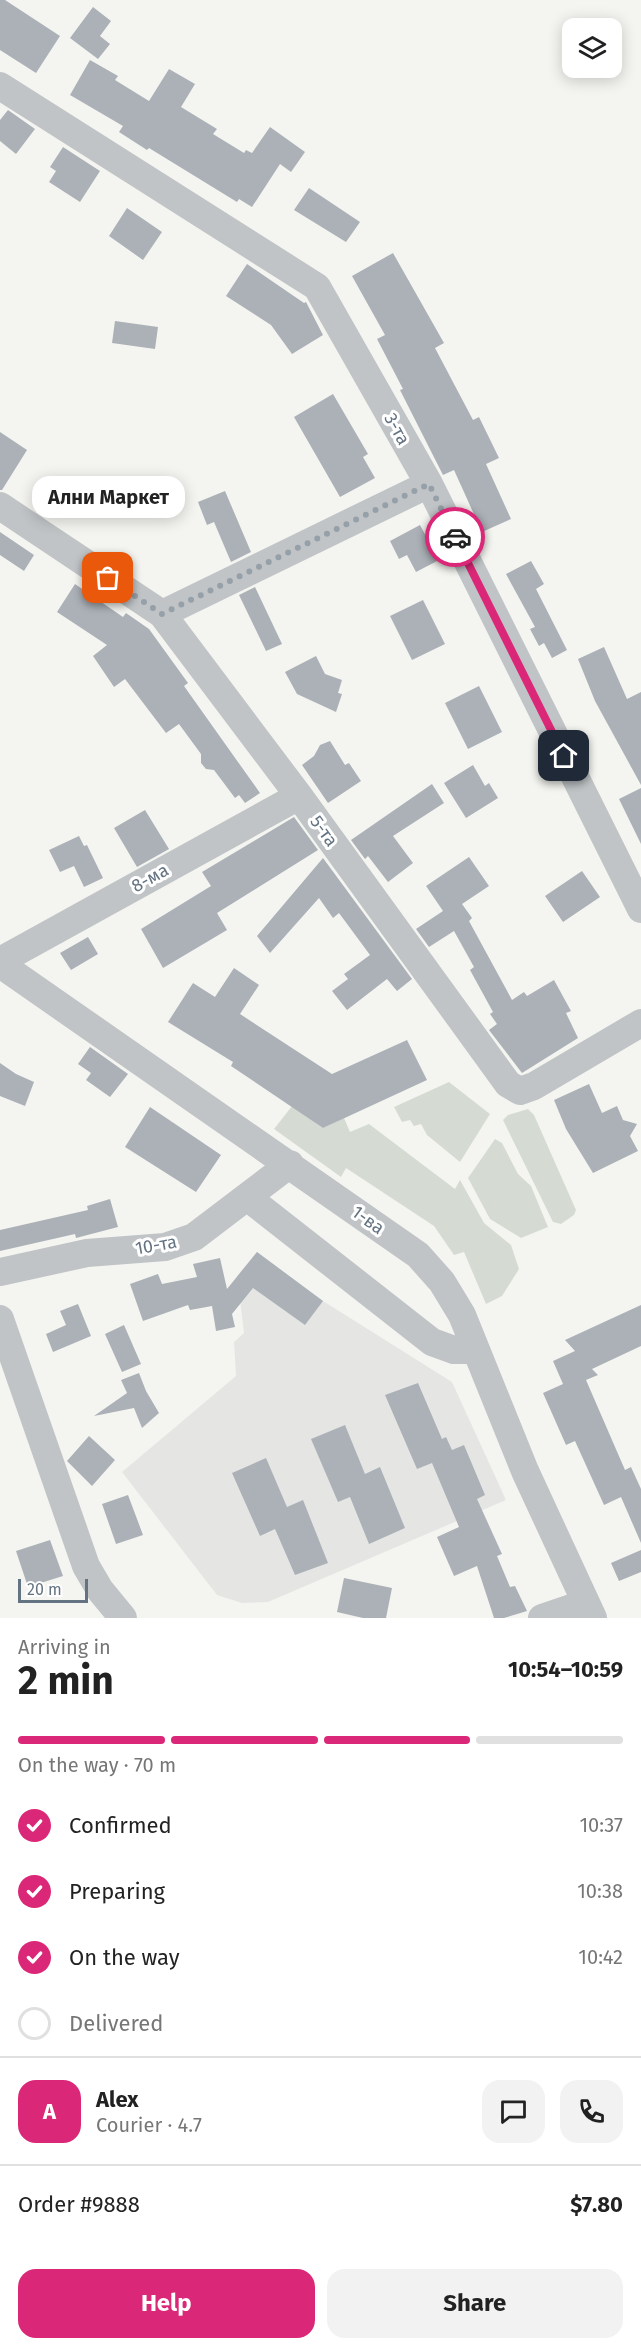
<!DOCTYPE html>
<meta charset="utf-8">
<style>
body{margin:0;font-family:"Fira Sans",sans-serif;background:#f2f2f2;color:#222;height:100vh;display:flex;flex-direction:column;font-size:22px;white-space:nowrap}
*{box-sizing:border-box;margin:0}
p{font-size:20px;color:#767676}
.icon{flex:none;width:33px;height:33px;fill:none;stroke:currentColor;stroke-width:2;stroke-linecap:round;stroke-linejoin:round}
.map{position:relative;height:1618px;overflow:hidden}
.drawer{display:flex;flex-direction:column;background:#fff;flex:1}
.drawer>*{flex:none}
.buttons{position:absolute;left:562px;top:18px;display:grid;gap:12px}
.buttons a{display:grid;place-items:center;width:60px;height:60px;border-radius:12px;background:#fff;box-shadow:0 3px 15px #0003;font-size:30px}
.scale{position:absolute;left:18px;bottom:15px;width:70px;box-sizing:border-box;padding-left:6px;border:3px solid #647382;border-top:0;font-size:16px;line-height:21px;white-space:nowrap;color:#647382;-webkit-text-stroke:4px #fff;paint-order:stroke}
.pin{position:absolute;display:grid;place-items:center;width:51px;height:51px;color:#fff;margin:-26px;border-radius:12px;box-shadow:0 3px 9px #0006}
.courier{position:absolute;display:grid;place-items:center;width:60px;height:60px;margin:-30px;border:4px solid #db2777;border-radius:50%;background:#fff;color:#222;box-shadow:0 2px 8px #0007}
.bubble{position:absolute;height:42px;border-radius:18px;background:#fff;box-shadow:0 3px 15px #0003;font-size:20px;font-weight:700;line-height:42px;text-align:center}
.head em{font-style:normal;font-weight:700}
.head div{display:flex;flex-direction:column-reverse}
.head{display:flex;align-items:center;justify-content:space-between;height:102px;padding:0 18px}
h1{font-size:39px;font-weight:700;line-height:45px}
.bar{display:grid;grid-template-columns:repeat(4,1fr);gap:9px 6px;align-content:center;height:72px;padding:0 18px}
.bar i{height:8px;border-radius:4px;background:#e0e0e0}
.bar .active{background:#db2777}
.bar p{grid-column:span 4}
.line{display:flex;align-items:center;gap:15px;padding:0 18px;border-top:2px solid #e0e0e0}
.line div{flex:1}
.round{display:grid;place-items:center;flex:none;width:63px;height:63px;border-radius:18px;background:#f2f2f2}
ol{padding:0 18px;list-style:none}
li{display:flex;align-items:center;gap:18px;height:66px}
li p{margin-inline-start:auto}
li .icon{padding:6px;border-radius:50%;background:#db2777;color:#fff;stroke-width:4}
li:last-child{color:#767676}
li i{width:33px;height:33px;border:3px solid #e0e0e0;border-radius:50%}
.button{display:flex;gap:12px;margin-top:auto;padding:12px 18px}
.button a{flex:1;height:69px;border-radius:18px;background:#db2777;color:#fff;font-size:24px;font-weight:700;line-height:69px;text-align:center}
.button a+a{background:#f2f2f2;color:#222}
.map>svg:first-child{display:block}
</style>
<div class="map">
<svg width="641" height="1618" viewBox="0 0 641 1618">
<rect width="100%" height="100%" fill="#f4f5f0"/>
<path fill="#e5e6e4" d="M 257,1252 L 323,1301 L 452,1382 L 506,1500 L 268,1602 L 242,1603 L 217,1595 L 122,1472 L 236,1376 L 234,1342 L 244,1333 L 237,1276 Z"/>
<path fill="#d5dbd2" d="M 449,1082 L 490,1114 L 460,1162 L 427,1135 L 421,1124 L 414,1126 L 410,1120 L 402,1122 L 394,1107 Z
M 292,1106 L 323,1128 L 344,1118 L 350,1132 L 369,1124 L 455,1189 L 460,1180 L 484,1223 L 511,1245 L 519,1269 L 502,1296 L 486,1304 L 464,1252 L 454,1255 L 434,1226 L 346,1168 L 341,1177 L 274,1129 Z
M 528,1109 L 534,1115 L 576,1210 L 574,1215 L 561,1224 L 553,1222 L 503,1120 L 508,1115 Z
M 495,1139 L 502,1143 L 518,1174 L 531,1186 L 548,1227 L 521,1238 L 490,1219 L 468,1178 Z"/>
<path fill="#abb1b7" d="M 0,0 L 5,0 L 60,36 L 36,73 L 0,50 Z
M 93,7 L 111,21 L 100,36 L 110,44 L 98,59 L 70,38 Z
M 90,60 L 118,76 L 115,80 L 149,101 L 169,69 L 195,84 L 181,107 L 217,129 L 213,134 L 244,153 L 246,150 L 252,153 L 270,127 L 305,152 L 291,172 L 280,164 L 252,207 L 239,199 L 237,202 L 149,148 L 147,150 L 119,132 L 123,126 L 70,95 Z
M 8,110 L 35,129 L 16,154 L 0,141 L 0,120 Z
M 63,147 L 100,171 L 80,202 L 49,182 L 56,171 L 50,167 Z
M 309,188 L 360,222 L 346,242 L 294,210 Z
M 127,208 L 162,232 L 143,260 L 109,236 Z
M 393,253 L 444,343 L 435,348 L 473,420 L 479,417 L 499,458 L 486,464 L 511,519 L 482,532 L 454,470 L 443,475 L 400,390 L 403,389 L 377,339 L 385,335 L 352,276 Z
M 247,264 L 304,303 L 306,302 L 323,335 L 292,354 L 271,325 L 226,296 Z
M 115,321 L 158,327 L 155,349 L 112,343 Z
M 333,394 L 368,454 L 363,457 L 375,478 L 340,497 L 294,417 Z
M 0,432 L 27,450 L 2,490 L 0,490 Z
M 225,491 L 251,552 L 231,562 L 214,522 L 207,525 L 198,502 Z
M 420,525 L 439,560 L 416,572 L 407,555 L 399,559 L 390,541 Z
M 0,532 L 34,555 L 24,571 L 0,555 Z
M 531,561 L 544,584 L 536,589 L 567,650 L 552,658 L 544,643 L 539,646 L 530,629 L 535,627 L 506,574 Z
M 75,584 L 123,617 L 126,613 L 149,629 L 188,683 L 184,686 L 260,793 L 245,803 L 239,795 L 235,798 L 214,770 L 206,769 L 201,763 L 201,754 L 179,724 L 166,733 L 125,679 L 114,687 L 93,656 L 107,645 L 57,612 Z
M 255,587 L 282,644 L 266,651 L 239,595 Z
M 423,600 L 445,644 L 412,660 L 390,616 Z
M 604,647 L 627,699 L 641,692 L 641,785 L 595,701 L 578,659 Z
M 316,656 L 325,674 L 342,680 L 338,693 L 342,694 L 336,712 L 297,694 L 285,672 Z
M 479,686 L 502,732 L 468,749 L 445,703 Z
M 330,741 L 345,765 L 349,763 L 361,781 L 328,803 L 302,765 L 314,756 L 320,745 Z
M 473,765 L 485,786 L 489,783 L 498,798 L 466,818 L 444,783 Z
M 432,784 L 444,803 L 393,836 L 413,863 L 388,882 L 368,856 L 365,859 L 351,840 Z
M 641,788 L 641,844 L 619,799 Z
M 145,810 L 169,849 L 137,867 L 114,828 Z
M 294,817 L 318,850 L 217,913 L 227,930 L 163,968 L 141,929 L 211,886 L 202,872 Z
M 79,836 L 84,846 L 87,845 L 103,878 L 84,887 L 74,866 L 60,872 L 49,850 Z
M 469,857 L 489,886 L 462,904 L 472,918 L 469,921 L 512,1000 L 524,992 L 527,996 L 554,980 L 571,1011 L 566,1013 L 578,1038 L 522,1073 L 489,1030 L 497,1024 L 490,1014 L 493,1012 L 470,970 L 474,967 L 454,931 L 429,947 L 416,929 L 443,911 L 426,886 Z
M 323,858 L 412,979 L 397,991 L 387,979 L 347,1010 L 332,991 L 348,979 L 344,974 L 370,955 L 339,913 L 333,918 L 319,898 L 270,953 L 257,936 Z
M 582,871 L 600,897 L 563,922 L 545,896 Z
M 88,937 L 98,954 L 71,970 L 60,953 Z
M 234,968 L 259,985 L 240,1014 L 332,1074 L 407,1040 L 427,1080 L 323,1128 L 231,1066 L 233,1062 L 168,1022 L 193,983 L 215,997 Z
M 90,1047 L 128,1074 L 110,1097 L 86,1080 L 91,1073 L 78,1064 Z
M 0,1063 L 16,1074 L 34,1082 L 25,1106 L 0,1096 Z
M 589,1084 L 602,1113 L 617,1106 L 623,1120 L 637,1124 L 630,1136 L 638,1151 L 593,1173 L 566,1129 L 554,1100 Z
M 150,1107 L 221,1155 L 196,1192 L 125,1147 Z
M 110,1199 L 118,1227 L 76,1238 L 75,1234 L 0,1251 L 0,1230 L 88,1210 L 87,1206 Z
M 257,1252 L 323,1301 L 305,1325 L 253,1288 L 232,1314 L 235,1327 L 216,1331 L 212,1306 L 190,1310 L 188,1305 L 143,1321 L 130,1284 L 158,1274 L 162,1284 L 197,1277 L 193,1264 L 220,1258 L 227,1289 Z
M 78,1304 L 91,1336 L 53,1352 L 46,1334 L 66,1325 L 60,1311 Z
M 641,1305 L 641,1346 L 592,1369 L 598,1375 L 586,1380 L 625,1470 L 631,1467 L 641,1489 L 641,1543 L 621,1497 L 604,1505 L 575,1441 L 566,1445 L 543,1393 L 563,1384 L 553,1361 L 575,1351 L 565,1340 Z
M 124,1325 L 141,1364 L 122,1372 L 105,1334 Z
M 139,1373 L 146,1391 L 159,1413 L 142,1428 L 134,1408 L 94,1416 L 127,1393 L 121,1380 Z
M 418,1383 L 442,1439 L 446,1437 L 452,1450 L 464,1445 L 485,1495 L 477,1499 L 502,1554 L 497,1556 L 510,1587 L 515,1586 L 527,1611 L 504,1618 L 494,1618 L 477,1566 L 454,1576 L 437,1537 L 459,1527 L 432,1463 L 417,1469 L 385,1395 Z
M 345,1425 L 365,1474 L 380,1467 L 405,1528 L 369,1544 L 350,1497 L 338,1502 L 311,1439 Z
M 89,1436 L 115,1460 L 92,1486 L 67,1461 Z
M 266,1458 L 287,1507 L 303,1500 L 328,1563 L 295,1575 L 275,1529 L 260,1536 L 232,1473 Z
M 128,1495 L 143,1535 L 116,1544 L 102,1504 Z
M 50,1540 L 63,1576 L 28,1587 L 16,1551 Z
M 641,1550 L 641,1572 L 619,1581 L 611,1563 Z
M 344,1578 L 392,1588 L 386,1618 L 363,1618 L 337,1612 Z"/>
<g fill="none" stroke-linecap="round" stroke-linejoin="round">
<path stroke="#c0c4c7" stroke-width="28" d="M 0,86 L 317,287 L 429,484 L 641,909
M 0,506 L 162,614 L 299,796 L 508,1084 L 520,1091 L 534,1086 L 641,1023
M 162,614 L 429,484
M 0,961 L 299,796
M 0,964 L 418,1255 L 442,1282 L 462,1315 L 525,1471 L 593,1618
M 247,1197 L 432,1342 L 454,1350 L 476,1350
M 0,1272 L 87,1253 L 165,1247 L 194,1237 L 290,1164
M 0,1319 L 86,1566 L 100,1590 L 123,1618
M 542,1618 L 586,1603"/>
</g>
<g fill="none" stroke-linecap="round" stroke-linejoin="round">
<path stroke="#96a0a8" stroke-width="6" stroke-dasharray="0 10.8" d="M 108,578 L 162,614 L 429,484 L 455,537"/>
<path stroke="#db2777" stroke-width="8" d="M 455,537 L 564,756"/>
</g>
<g text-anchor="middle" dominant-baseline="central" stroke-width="6" stroke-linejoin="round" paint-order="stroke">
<g font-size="18" fill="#647382" stroke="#fff">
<text transform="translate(397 429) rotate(61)">3-та</text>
<text transform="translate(324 831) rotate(54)">5-та</text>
<text transform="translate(150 878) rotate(-29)">8-ма</text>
<text transform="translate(368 1220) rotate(36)">1-ва</text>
<text transform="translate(156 1245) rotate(-10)">10-та</text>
</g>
</g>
</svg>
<div class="buttons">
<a><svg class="icon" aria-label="layers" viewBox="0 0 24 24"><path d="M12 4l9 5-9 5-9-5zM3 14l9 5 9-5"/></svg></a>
</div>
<div class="scale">20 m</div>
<div class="pin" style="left:108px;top:578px;background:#ea580c"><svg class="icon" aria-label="bag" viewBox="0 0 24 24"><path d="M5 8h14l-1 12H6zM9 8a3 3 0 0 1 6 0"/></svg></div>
<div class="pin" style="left:564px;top:756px;background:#1f2937"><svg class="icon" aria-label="home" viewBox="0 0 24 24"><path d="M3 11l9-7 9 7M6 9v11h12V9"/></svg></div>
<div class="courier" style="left:455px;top:537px"><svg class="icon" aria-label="car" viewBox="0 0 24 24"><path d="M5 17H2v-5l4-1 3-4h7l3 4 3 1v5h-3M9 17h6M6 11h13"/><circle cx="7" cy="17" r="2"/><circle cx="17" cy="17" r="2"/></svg></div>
<div class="bubble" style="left:32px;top:476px;width:153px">Ални Маркет</div>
</div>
<section class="drawer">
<div class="head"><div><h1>2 min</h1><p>Arriving in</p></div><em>10:54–10:59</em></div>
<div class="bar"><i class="active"></i><i class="active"></i><i class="active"></i><i></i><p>On the way · 70 m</p></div>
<ol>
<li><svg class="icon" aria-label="check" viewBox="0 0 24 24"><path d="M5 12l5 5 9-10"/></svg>Confirmed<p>10:37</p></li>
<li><svg class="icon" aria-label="check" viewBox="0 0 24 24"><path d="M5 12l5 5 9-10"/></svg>Preparing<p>10:38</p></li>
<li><svg class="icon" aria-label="check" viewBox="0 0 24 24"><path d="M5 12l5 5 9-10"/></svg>On the way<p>10:42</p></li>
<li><i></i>Delivered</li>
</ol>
<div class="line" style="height:108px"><b class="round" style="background:#db2777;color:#fff">A</b><div><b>Alex</b><p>Courier · 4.7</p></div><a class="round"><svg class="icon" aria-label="chat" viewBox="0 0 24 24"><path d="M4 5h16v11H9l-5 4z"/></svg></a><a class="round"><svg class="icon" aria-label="phone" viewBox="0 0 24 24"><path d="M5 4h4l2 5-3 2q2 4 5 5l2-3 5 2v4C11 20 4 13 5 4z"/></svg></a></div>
<div class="line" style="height:78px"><div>Order #9888</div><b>$7.80</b></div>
<div class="button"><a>Help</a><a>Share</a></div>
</section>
